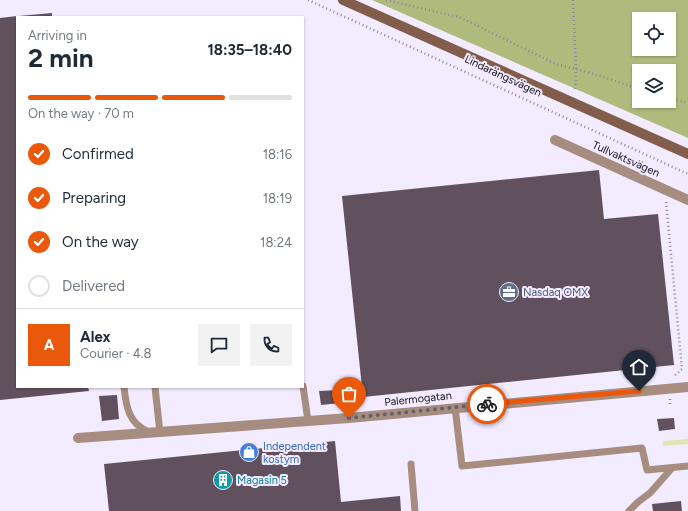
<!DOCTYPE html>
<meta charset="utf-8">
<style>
body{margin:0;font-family:Figtree,sans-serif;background:#f2f2f3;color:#1f2937;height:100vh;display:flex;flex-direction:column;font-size:15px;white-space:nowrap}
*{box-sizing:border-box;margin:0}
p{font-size:13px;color:#747a83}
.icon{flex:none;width:22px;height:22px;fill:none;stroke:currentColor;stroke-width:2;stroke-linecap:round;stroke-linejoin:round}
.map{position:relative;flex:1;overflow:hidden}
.sheet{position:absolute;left:16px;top:16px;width:288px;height:372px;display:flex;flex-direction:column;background:#fff;border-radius:0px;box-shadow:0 1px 3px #0004}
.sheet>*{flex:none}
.tools{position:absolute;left:632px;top:12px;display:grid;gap:8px}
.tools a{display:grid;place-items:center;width:44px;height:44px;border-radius:0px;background:#fff;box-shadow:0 1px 3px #0004;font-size:20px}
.pin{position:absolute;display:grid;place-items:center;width:34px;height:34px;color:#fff;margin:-41px -17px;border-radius:50% 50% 50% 0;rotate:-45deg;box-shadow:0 0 4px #0007}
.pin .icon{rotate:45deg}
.courier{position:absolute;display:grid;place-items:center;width:40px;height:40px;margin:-20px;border:3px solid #ea580c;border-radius:50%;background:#fff;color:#222;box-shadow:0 1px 5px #0007}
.overview em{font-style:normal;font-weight:700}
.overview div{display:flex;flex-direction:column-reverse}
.overview{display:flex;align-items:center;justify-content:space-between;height:68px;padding:0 12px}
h1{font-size:26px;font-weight:700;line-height:30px}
.bar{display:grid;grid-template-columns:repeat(4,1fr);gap:6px 4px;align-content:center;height:48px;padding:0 12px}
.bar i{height:5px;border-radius:3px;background:#e0e1e3}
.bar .active{background:#ea580c}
.bar p{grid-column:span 4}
.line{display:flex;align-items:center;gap:10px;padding:0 12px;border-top:1px solid #e0e1e3}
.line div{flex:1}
.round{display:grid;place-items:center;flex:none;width:42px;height:42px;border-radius:0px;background:#f2f2f3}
ol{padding:0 12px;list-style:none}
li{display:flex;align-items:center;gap:12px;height:44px}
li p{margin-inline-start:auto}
li .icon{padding:4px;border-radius:50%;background:#ea580c;color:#fff;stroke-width:4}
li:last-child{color:#747a83}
li i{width:22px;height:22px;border:2px solid #e0e1e3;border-radius:50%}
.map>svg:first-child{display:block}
</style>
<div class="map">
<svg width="688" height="511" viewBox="0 0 688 511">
<rect width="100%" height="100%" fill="#f3ebff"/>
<path fill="#dfe7af" d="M 688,439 L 688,444 L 663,446 L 663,441 Z"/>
<path fill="#b1ba7d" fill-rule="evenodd" d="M 372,0 L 688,0 L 688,138 ZM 639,19 L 669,19 L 669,49 L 639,49 ZM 639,71 L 669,71 L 669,101 L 639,101 Z"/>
<path fill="#61515e" d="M 52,13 L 52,17 L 19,17 L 19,16 Z
M 17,16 L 17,387 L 88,387 L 89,391 L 0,400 L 0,18 Z
M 599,170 L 604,219 L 658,214 L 674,365 L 363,397 L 342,196 Z
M 340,390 L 341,403 L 321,405 L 319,391 Z
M 117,395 L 119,419 L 102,421 L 99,396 Z
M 674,418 L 675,429 L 659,431 L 657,419 Z
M 335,441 L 341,502 L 400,496 L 401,511 L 109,511 L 104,464 Z
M 681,501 L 682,511 L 653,511 L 652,504 Z"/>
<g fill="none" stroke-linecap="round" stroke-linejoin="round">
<path stroke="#8d8795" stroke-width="2.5" stroke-dasharray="1 3" stroke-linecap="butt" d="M 308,0 L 688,174
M 386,0 L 459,17 L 556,64 L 591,73 L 639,89
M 573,0 L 576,69 L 575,91
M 669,98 L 688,103
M 666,202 L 682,369 L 673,377
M 670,399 L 670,406"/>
<path stroke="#a78c80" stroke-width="7" d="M 303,386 L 308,421
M 124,387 C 126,407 129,424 149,432
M 155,387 L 160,433
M 455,407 L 462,466 L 642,448 L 647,470 L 688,466
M 411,464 L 415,511
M 629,511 L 638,502 L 650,493 L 672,468"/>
<path stroke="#a78c80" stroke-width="10" d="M 555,140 L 688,200
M 78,438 L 349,418 L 688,387"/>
<path stroke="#835d4c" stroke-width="10" d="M 343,0 L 688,154"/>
</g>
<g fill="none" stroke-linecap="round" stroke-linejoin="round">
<path stroke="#645f6b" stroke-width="4" stroke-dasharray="0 7.2" d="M 349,418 L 487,404"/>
<path stroke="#ea580c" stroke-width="5" d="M 487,404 L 639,391"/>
</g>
<defs>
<g id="office-disc" transform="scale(1)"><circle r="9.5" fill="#5c6f8a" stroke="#f3ebff"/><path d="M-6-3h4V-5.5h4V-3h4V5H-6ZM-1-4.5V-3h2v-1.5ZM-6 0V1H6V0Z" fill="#fff"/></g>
<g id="shop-disc" transform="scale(1)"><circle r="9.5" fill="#3f7fe0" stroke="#f3ebff"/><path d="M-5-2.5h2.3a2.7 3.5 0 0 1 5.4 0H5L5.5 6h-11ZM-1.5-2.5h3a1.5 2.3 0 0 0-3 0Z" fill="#fff"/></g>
<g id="building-disc" transform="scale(1)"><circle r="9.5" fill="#0f9aa8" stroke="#f3ebff"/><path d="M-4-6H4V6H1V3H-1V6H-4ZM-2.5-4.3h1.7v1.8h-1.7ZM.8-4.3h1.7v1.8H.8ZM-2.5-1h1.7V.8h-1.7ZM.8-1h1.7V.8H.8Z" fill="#fff"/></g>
</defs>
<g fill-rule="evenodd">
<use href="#office-disc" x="509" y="292"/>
<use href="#shop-disc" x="249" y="452"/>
<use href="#building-disc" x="223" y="480"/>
</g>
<g text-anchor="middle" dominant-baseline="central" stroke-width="4" stroke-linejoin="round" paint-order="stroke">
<g font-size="11" fill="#17141b" stroke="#f3ebff">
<text transform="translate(503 76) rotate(25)">Lindarängsvägen</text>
<text transform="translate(626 159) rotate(24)">Tullvaktsvägen</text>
<text transform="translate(418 399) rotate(-6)">Palermogatan</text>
</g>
<g font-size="11" fill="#4e5e75" stroke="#f3ebff" text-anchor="start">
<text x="523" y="292">Nasdaq OMX</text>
</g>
<g font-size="11" fill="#366cbe" stroke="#f3ebff" text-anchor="start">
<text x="263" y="446">Independent<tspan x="263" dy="13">kostym</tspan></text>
</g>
<g font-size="11" fill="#0d838f" stroke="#f3ebff" text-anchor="start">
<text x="237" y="480">Magasin 5</text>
</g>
</g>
</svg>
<div class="tools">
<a><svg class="icon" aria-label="locate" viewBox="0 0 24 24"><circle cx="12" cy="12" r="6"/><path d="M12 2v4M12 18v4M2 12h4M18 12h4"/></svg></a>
<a><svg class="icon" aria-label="layers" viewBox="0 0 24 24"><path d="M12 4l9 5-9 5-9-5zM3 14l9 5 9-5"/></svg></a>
</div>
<div class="pin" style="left:349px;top:418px;background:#ea580c"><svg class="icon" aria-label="bag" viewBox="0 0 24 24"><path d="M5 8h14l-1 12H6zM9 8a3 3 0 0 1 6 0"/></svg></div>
<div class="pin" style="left:639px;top:391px;background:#1f2937"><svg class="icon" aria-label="home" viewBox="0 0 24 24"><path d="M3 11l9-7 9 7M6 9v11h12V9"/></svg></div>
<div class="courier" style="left:487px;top:404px"><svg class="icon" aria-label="bike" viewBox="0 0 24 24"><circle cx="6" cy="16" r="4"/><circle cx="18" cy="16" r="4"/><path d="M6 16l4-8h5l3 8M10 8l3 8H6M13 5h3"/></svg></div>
<section class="sheet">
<div class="overview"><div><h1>2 min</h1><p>Arriving in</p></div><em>18:35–18:40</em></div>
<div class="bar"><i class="active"></i><i class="active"></i><i class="active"></i><i></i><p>On the way · 70 m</p></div>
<ol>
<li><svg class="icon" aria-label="check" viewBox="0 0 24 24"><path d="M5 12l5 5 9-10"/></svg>Confirmed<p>18:16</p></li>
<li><svg class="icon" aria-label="check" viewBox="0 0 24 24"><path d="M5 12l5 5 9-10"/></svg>Preparing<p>18:19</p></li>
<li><svg class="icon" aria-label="check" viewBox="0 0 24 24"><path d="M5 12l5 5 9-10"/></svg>On the way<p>18:24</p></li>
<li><i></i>Delivered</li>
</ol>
<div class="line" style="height:72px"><b class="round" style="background:#ea580c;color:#fff">A</b><div><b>Alex</b><p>Courier · 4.8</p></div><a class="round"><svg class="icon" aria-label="chat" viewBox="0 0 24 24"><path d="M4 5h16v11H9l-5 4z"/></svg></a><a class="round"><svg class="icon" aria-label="phone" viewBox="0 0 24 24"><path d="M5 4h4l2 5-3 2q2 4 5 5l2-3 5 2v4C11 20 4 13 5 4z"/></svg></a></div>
</section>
</div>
